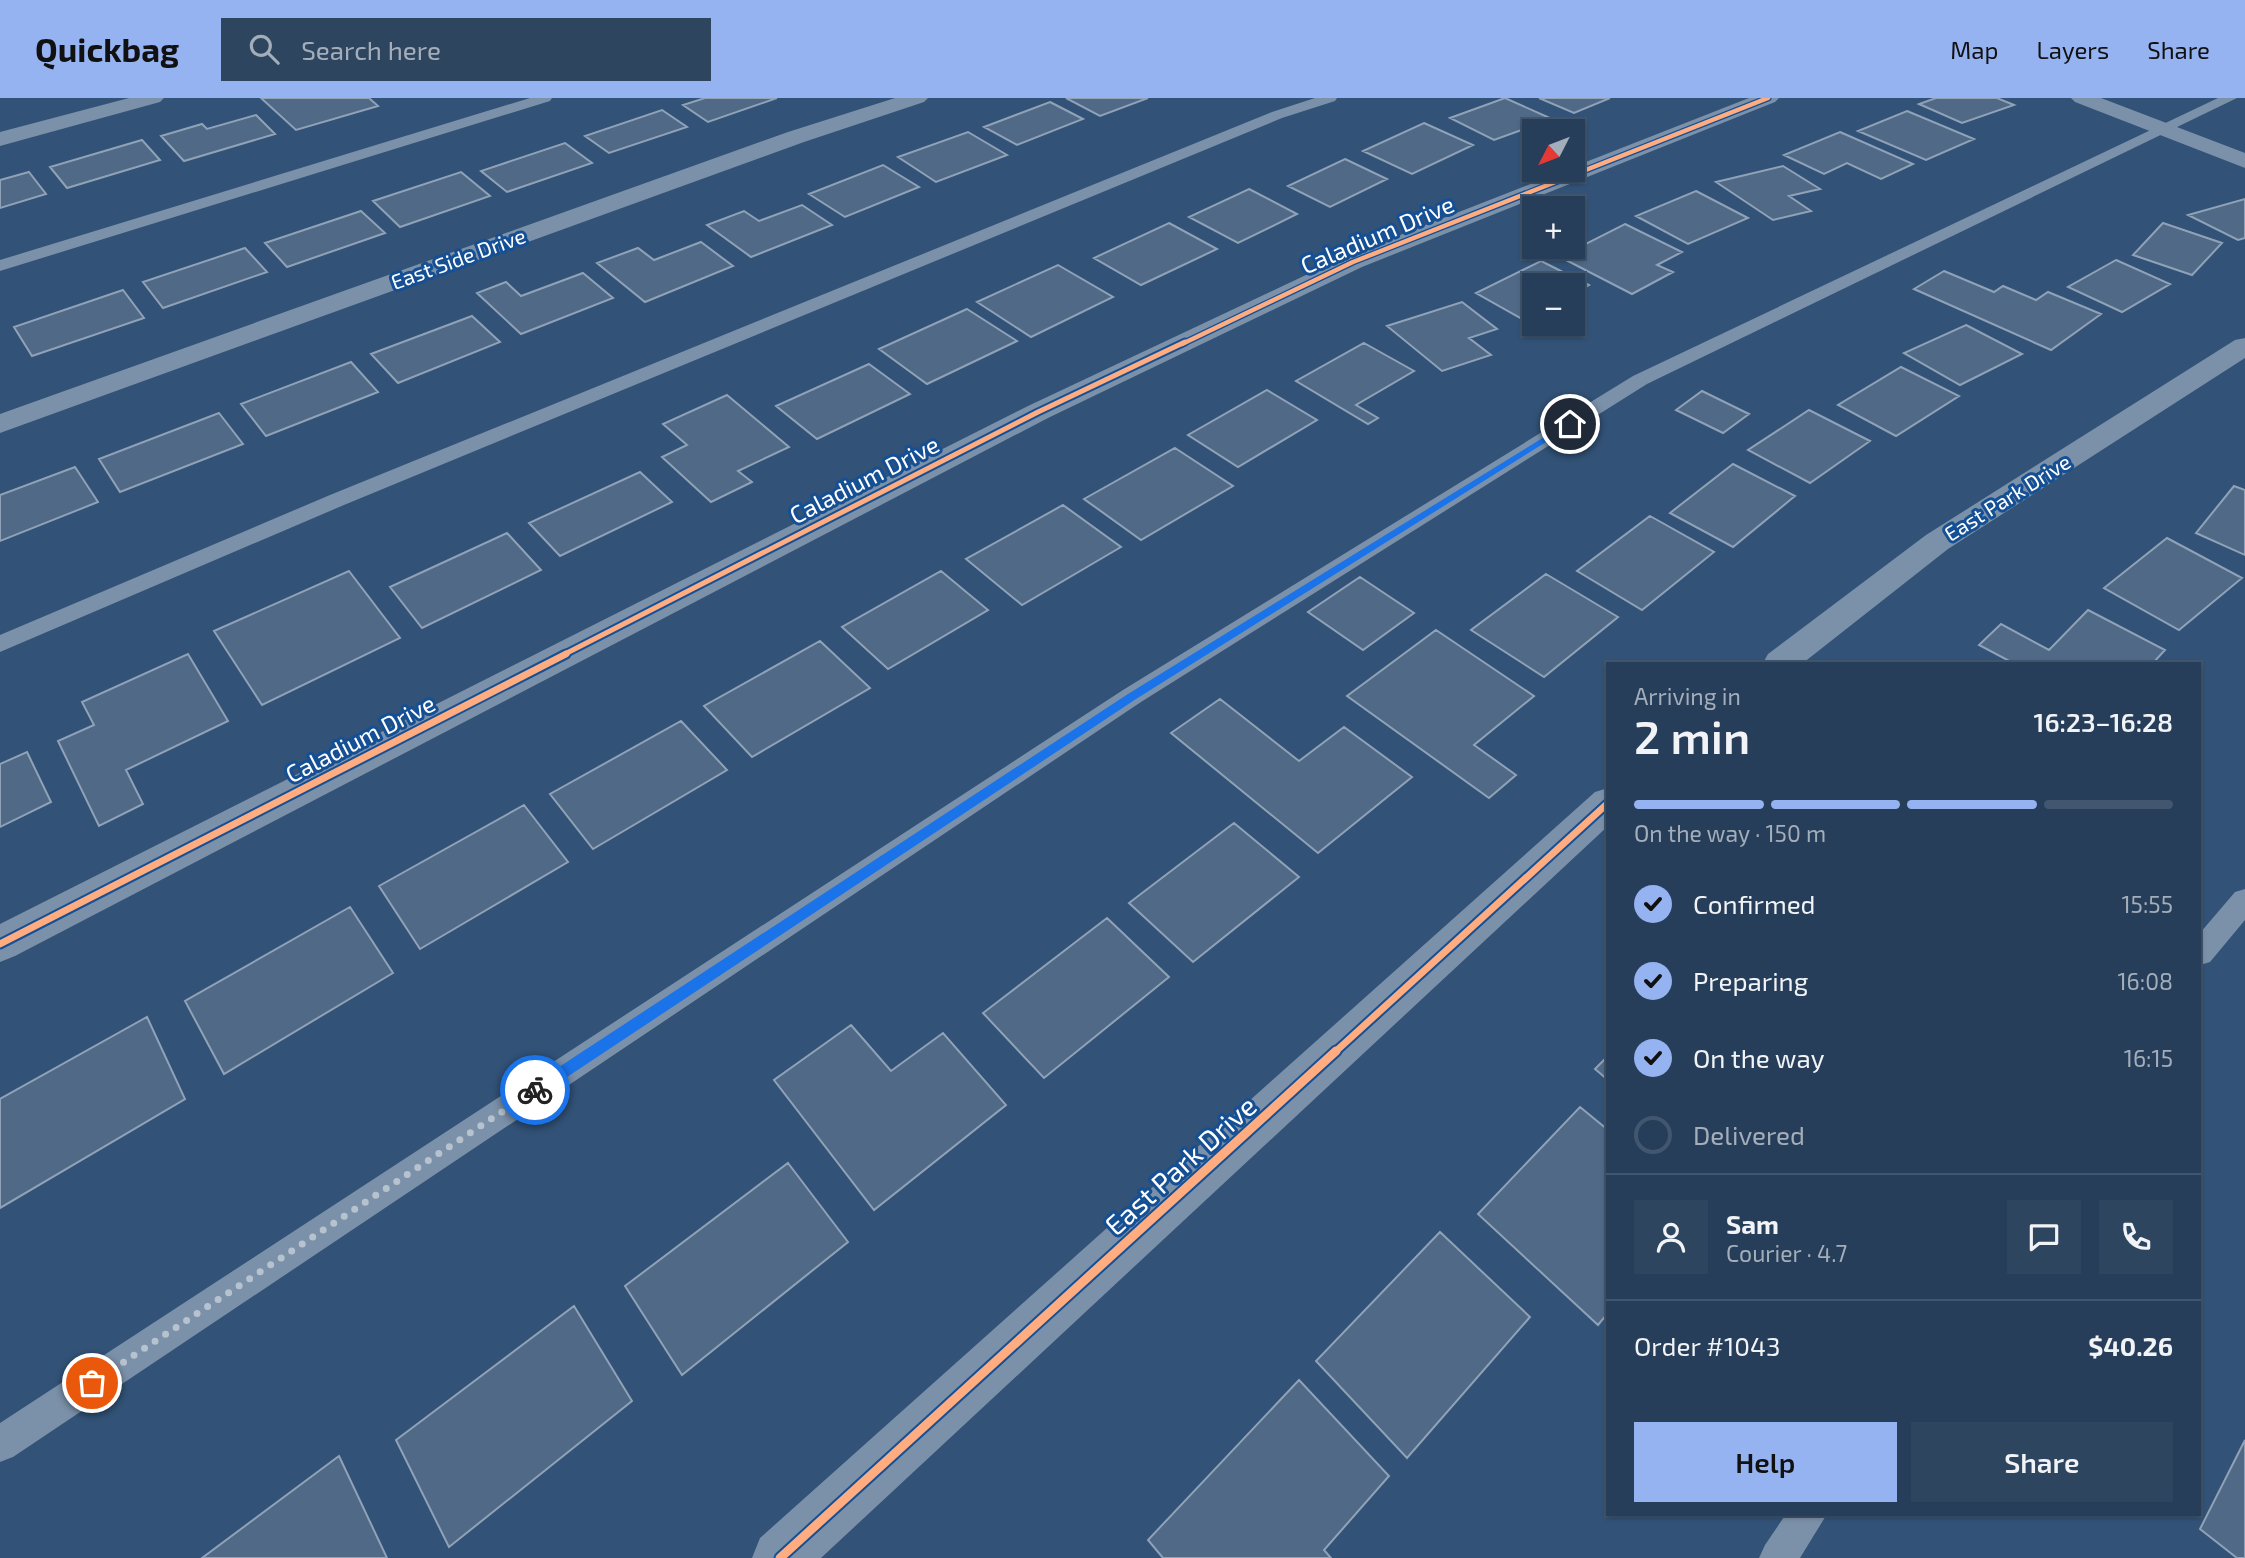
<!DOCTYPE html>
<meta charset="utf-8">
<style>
body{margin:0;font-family:"Exo 2",sans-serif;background:#2e455f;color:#f1f3f6;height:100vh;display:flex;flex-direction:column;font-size:26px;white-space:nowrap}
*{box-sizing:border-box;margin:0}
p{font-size:23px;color:#a4aeba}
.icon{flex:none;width:38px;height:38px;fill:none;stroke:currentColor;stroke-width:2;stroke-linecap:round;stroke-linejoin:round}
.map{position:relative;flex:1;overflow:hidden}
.sheet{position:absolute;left:1606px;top:564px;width:595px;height:854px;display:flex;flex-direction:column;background:#263e59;border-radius:0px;box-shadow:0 2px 5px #0004,0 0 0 2px #42576f}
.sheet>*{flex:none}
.needle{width:46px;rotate:228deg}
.fabs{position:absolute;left:1522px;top:21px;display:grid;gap:14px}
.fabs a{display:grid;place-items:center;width:63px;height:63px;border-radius:0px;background:#263e59;box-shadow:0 2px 5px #0004,0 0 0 2px #42576f;font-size:35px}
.pin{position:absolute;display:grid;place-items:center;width:60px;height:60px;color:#fff;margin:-30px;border:4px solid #fff;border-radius:50%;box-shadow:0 2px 7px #0007}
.courier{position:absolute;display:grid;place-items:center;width:70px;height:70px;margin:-35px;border:5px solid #1a73e8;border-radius:50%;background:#fff;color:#222;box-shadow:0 2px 9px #0007}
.head em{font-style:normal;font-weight:600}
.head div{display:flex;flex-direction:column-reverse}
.head{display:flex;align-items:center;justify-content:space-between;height:119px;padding:0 28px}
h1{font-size:46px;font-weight:600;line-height:52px}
.bar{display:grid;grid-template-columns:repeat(4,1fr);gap:10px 7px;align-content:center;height:84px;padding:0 28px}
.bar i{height:9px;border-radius:5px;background:#42576f}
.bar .selected{background:#95b2f1}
.bar p{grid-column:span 4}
.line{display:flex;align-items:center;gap:18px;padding:0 28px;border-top:2px solid #42576f}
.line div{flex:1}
.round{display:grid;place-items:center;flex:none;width:74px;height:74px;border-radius:0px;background:#2e455f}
ol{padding:0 28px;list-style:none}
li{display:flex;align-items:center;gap:21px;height:77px}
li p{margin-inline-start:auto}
li .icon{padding:7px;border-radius:50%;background:#95b2f1;color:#111;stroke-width:4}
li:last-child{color:#a4aeba}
li i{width:38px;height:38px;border:4px solid #42576f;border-radius:50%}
.button{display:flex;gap:14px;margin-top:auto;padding:14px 28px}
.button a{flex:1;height:80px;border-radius:0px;background:#95b2f1;color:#111;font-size:28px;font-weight:600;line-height:80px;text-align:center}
.button a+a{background:#2e455f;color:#f1f3f6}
header{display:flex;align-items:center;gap:42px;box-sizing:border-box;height:98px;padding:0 35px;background:#95b2f1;color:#111}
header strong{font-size:33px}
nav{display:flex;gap:38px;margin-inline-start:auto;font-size:24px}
.search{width:490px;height:63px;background:#2e455f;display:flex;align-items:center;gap:18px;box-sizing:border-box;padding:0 24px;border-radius:0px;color:#a4aeba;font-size:26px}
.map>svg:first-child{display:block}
</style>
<header>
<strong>Quickbag</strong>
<div class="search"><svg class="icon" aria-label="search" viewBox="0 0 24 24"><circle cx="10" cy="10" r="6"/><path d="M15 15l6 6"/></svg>Search here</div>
<nav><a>Map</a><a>Layers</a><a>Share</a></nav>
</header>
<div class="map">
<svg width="2245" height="1460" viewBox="0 0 2245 1460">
<rect width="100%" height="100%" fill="#325277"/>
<path fill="#4f6986" stroke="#90a2b7" stroke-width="2" d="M 261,0 L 369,0 L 378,8 L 296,32 Z
M 705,0 L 777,0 L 708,24 L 683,7 Z
M 1066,0 L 1148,0 L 1100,18 Z
M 1505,0 L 1552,21 L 1494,42 L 1450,20 Z
M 1539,0 L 1610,0 L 1574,15 Z
M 1936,0 L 1997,0 L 2014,7 L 1962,25 L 1919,6 Z
M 1050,4 L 1083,21 L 1017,47 L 984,29 Z
M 662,12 L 687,29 L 609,55 L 585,38 Z
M 1907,13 L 1974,41 L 1926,62 L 1858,33 Z
M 256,17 L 275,36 L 184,63 L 161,38 L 202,26 L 207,31 Z
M 1424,25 L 1473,47 L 1412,76 L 1363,53 Z
M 968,34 L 1007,57 L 936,84 L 898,59 Z
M 1840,34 L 1913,66 L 1881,81 L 1847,65 L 1824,76 L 1784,57 Z
M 142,42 L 160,62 L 67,90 L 50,69 Z
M 565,45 L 592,65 L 507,94 L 481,73 Z
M 1345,61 L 1387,81 L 1330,109 L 1288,88 Z
M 883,67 L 919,89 L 845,119 L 809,96 Z
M 1783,68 L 1820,91 L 1789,98 L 1811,113 L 1773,122 L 1716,84 Z
M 29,74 L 46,96 L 0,110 L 0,82 Z
M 461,74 L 490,98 L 400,129 L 373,103 Z
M 1249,91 L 1297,116 L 1238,145 L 1189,119 Z
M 1696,93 L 1748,120 L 1688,146 L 1636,118 Z
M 2245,101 L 2245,140 L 2238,142 L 2188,117 Z
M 802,107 L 832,127 L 751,159 L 707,127 L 744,113 L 759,123 Z
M 361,113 L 385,135 L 287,169 L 265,145 Z
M 1169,125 L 1217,151 L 1141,187 L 1094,160 Z
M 2163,125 L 2222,145 L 2192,177 L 2133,157 Z
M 1625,126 L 1682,154 L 1657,167 L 1673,174 L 1632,196 L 1560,159 Z
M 701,144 L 733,168 L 645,204 L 597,165 L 638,150 L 654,162 Z
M 245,150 L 267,174 L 163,210 L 143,184 Z
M 2116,162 L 2170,186 L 2122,214 L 2068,189 Z
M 1541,163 L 1589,187 L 1573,196 L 1573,187 L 1535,187 L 1535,216 L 1524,222 L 1476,195 Z
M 1058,167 L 1113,199 L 1031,239 L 977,204 Z
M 1944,173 L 1994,194 L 2003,188 L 2036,202 L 2048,194 L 2101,216 L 2051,252 L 1914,191 Z
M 583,175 L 613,200 L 521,236 L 477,195 L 506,184 L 521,198 Z
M 123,192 L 144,220 L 32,258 L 14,229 Z
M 1462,204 L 1497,231 L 1469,240 L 1491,257 L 1442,273 L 1387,228 Z
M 967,211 L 1017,243 L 927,286 L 879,251 Z
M 472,218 L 500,244 L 398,285 L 371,256 Z
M 1966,227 L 2022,256 L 1960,287 L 1904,255 Z
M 1364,245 L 1414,273 L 1356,307 L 1378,320 L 1368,326 L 1296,283 Z
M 351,264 L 378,294 L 266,338 L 241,306 Z
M 869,266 L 910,296 L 817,341 L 776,308 Z
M 1901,269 L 1959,298 L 1896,338 L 1838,307 Z
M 1267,292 L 1317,322 L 1238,369 L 1188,337 Z
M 1702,293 L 1749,316 L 1723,335 L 1676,312 Z
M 727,297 L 789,349 L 738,373 L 752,384 L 711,404 L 662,359 L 687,347 L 663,326 Z
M 1809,312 L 1870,343 L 1810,385 L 1748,352 Z
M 219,315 L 243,346 L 120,394 L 99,361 Z
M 1175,350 L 1233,388 L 1141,442 L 1084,401 Z
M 1733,366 L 1795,398 L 1733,449 L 1670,415 Z
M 75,369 L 98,404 L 0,443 L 0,397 Z
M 640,374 L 672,404 L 560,458 L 529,425 Z
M 2234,388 L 2245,392 L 2245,457 L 2196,435 Z
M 1063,407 L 1121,449 L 1022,507 L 966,461 Z
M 1650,418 L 1714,454 L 1642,512 L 1577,473 Z
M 507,435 L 541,472 L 422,530 L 390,489 Z
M 2167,440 L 2242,480 L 2179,532 L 2104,490 Z
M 349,473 L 400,540 L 262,607 L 214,533 Z
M 941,473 L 988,512 L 888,571 L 842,529 Z
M 1546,476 L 1618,519 L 1544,579 L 1471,532 Z
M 1360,479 L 1414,515 L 1363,552 L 1308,514 Z
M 2088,512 L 2165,552 L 2153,565 L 2013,565 L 1979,547 L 2001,526 L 2049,552 Z
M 1436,532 L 1534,598 L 1474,647 L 1516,677 L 1489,700 L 1347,598 Z
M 820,543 L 870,590 L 752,659 L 704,608 Z
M 188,556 L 228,623 L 126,672 L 143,706 L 99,728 L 58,643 L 94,627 L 82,604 Z
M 1220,601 L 1299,663 L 1344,629 L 1412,679 L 1318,755 L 1171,635 Z
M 681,623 L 727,672 L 593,751 L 550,696 Z
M 27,654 L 51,704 L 0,729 L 0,666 Z
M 524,707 L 568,764 L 420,851 L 379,788 Z
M 1234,725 L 1299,779 L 1193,864 L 1129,805 Z
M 350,809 L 393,875 L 224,976 L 185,903 Z
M 1107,820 L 1169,879 L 1044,980 L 983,915 Z
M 147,919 L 185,1001 L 0,1110 L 0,1001 Z
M 851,927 L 891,973 L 943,935 L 1006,1007 L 874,1112 L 774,982 Z
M 1608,958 L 1608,982 L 1595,971 Z
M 1580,1009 L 1608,1032 L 1608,1215 L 1598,1227 L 1478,1116 Z
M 788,1065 L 848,1144 L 682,1277 L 625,1188 Z
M 1440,1134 L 1530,1219 L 1407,1360 L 1316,1263 Z
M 574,1208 L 632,1303 L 449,1449 L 396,1342 Z
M 1299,1282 L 1389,1378 L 1324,1452 L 1331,1460 L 1163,1460 L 1148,1442 Z
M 2245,1342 L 2245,1460 L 2237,1460 L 2200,1431 Z
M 339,1358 L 387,1460 L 202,1460 Z"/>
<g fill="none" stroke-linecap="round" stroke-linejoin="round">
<path fill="#7b91a9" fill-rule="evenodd" d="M 530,0 L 552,0 L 550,3 L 0,173 L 0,162 Z
M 1315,0 L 1337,0 L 1335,3 L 1282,20 L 344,407 L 0,554 L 0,537 L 330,397 L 1272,14 Z
M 2218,0 L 2237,0 L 1647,286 L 1141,604 L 13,1359 L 0,1364 L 0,1325 L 1123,592 L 1633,278 Z
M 2245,791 L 2245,822 L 2210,864 L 2200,867 L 2200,835 L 2235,794 Z
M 1786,1416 L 1827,1416 L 1800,1460 L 1759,1460 L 1765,1447 Z"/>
<path fill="#7b91a9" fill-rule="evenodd" d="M 129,0 L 164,0 L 160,4 L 0,48 L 0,34 Z
M 895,0 L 928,0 L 924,4 L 804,44 L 0,335 L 0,316 L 788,34 Z
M 1749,0 L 1779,0 L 1775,4 L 1362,169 L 1048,320 L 15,858 L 0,864 L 0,826 L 1028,308 L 1344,159 L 1566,72 L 1573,72 L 1573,69 Z
M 2071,0 L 2101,0 L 2245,55 L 2245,70 L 2075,4 Z
M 2245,240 L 2245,260 L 1948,451 L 1803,565 L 1763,565 L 1768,556 L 1926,437 L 2235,242 Z
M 1608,690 L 1608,728 L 821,1460 L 752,1460 L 760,1440 L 1595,694 Z"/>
<g stroke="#154f94" stroke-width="7">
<path id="cycleway-far3" d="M 1182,246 L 1353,164 L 1768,0"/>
</g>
<g stroke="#154f94" stroke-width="9">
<path id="cycleway-far2" d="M 563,557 L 1038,314 L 1185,244"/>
</g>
<g stroke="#154f94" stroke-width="11">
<path id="cycleway-far1" d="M 0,846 L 566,556
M 1334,955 L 1608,705"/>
</g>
<g stroke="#154f94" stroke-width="13">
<path id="cycleway" d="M 780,1460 L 1336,953"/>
</g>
<use href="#cycleway-far3" stroke="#ffac80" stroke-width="4.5"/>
<use href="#cycleway-far2" stroke="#ffac80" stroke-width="5"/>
<use href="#cycleway-far1" stroke="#ffac80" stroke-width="7"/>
<use href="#cycleway" stroke="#ffac80" stroke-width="9"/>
</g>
<path fill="#1a73e8" d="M 1570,323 L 1573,327 L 1136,601 L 540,997 L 530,997 L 530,988 L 1128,596 Z"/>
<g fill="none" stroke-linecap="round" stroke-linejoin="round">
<path stroke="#b7c2cf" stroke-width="7" stroke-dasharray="0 12.6" d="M 92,1285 L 535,992"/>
</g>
<g text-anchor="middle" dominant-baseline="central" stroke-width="6" stroke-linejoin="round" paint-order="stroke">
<g font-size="21" fill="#fff" stroke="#154f94">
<text transform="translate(458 160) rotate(-20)">East Side Drive</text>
<text transform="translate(2007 399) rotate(-32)">East Park Drive</text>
</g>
<g font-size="24" fill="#fff" stroke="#154f94">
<text transform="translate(1377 136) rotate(-23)">Caladium Drive</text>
<text transform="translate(864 381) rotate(-27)">Caladium Drive</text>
<text transform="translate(360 640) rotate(-27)">Caladium Drive</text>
</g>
<g font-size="28" fill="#fff" stroke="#154f94">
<text transform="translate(1180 1067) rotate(-42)">East Park Drive</text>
</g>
</g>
</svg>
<div class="fabs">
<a><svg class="needle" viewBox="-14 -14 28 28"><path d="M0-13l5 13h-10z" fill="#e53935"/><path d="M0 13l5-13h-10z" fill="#a4aeba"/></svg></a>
<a>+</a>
<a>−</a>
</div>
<div class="pin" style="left:92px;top:1285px;background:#ea580c"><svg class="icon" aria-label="bag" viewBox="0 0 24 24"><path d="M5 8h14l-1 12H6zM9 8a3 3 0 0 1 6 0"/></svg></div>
<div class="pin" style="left:1570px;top:326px;background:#1f2937"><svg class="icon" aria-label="home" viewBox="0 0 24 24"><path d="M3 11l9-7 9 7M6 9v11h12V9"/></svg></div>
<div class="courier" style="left:535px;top:992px"><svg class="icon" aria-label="bike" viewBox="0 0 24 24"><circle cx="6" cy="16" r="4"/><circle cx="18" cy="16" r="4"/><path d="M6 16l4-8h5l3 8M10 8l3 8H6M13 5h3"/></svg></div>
<section class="sheet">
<div class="head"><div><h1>2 min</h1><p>Arriving in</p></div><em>16:23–16:28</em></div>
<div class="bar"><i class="selected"></i><i class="selected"></i><i class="selected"></i><i></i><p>On the way · 150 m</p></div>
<ol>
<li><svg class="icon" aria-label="check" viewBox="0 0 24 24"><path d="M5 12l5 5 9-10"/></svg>Confirmed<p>15:55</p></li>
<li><svg class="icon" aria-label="check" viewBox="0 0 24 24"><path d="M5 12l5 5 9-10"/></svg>Preparing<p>16:08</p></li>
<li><svg class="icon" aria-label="check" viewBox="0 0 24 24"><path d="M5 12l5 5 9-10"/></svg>On the way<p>16:15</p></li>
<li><i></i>Delivered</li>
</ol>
<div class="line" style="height:126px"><a class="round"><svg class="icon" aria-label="person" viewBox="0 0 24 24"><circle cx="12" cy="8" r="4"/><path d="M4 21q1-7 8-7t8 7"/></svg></a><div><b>Sam</b><p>Courier · 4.7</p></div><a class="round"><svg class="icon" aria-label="chat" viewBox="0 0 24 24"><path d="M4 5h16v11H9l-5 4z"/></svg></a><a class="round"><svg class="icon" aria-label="phone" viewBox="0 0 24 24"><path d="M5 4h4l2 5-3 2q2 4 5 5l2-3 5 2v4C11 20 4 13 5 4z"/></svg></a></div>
<div class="line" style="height:91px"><div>Order #1043</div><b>$40.26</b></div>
<div class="button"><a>Help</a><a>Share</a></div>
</section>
</div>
